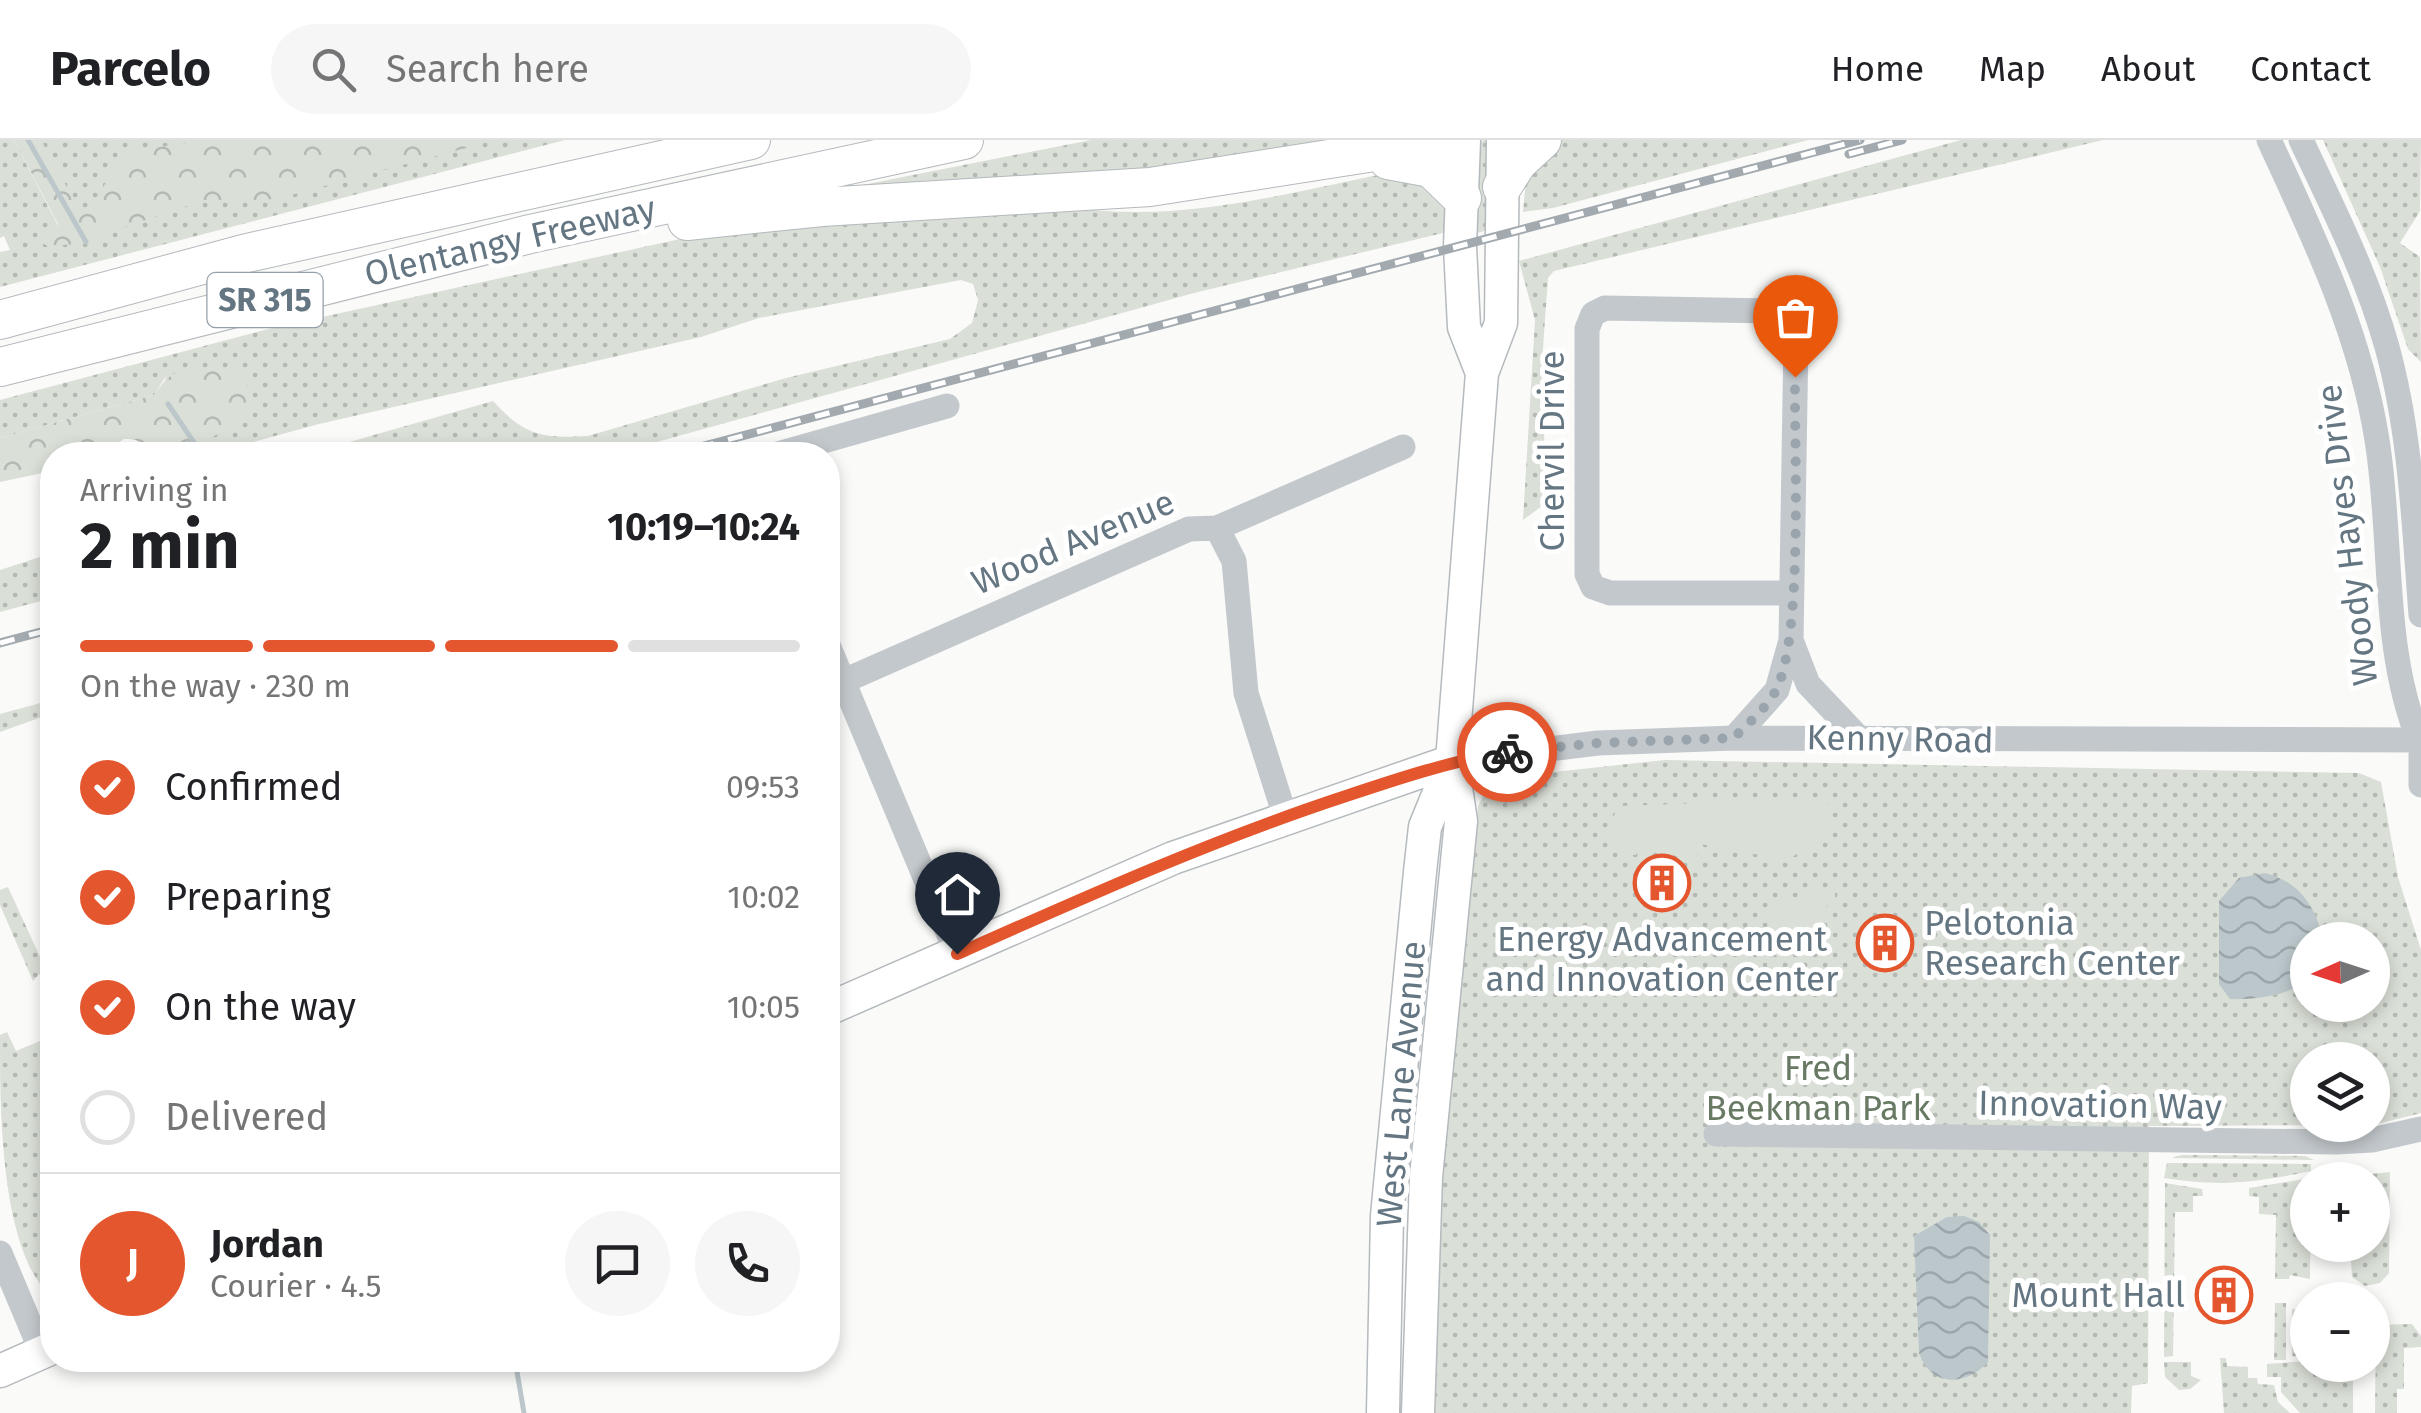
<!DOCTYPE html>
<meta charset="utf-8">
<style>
body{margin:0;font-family:"Fira Sans",sans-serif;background:#f6f6f6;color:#202124;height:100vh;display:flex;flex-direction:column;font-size:38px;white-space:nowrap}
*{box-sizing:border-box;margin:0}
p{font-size:32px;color:#757577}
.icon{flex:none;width:55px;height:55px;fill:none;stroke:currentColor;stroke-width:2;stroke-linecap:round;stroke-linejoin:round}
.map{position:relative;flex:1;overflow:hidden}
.sheet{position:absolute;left:40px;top:302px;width:800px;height:930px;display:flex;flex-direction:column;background:#fff;border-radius:40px;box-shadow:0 5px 15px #0003}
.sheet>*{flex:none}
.needle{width:65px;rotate:267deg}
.buttons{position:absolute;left:2290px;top:782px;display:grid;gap:20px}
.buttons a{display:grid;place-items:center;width:100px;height:100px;border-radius:50%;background:#fff;box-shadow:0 5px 15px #0003;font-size:50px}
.pin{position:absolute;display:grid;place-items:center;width:85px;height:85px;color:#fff;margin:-102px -42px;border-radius:50% 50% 50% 0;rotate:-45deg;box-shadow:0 0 10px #0007}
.pin .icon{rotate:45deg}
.courier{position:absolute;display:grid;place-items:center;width:100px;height:100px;margin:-50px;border:8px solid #e4572e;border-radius:50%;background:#fff;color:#222;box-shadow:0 2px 12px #0007}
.summary em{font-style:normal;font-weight:700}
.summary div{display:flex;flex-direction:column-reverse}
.summary{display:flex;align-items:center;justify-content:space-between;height:170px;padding:0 40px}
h1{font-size:65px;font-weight:700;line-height:75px}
.bar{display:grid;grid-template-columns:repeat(4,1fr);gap:15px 10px;align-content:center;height:120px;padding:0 40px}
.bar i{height:12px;border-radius:8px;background:#e0e0e0}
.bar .on{background:#e4572e}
.bar p{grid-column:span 4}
.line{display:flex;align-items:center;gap:25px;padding:0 40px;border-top:2px solid #e0e0e0}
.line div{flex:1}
.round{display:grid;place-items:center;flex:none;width:105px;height:105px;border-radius:52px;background:#f6f6f6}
ol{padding:0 40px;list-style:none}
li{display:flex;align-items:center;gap:30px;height:110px}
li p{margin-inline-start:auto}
li .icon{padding:10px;border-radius:50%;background:#e4572e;color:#fff;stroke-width:4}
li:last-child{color:#757577}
li i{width:55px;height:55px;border:5px solid #e0e0e0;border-radius:50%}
header{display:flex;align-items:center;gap:60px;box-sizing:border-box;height:140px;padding:0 50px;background:#fff;border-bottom:2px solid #e0e0e0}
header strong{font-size:48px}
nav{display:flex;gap:55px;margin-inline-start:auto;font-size:35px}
.search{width:700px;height:90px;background:#f6f6f6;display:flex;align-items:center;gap:25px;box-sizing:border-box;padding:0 35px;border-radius:55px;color:#757577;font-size:38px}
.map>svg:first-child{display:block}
</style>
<header>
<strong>Parcelo</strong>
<div class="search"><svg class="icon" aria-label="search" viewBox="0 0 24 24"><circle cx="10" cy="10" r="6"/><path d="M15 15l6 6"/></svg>Search here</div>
<nav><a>Home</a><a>Map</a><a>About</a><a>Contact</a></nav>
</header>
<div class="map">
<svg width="2421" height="1273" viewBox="0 0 2421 1273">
<defs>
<pattern id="grass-dots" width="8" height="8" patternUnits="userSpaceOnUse" patternTransform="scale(2.5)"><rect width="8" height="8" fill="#dadfd7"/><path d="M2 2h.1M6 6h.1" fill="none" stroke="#b4b9b4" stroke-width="1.8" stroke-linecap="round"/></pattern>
<pattern id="forest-crowns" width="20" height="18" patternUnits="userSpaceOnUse" patternTransform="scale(2.5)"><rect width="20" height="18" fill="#dadfd7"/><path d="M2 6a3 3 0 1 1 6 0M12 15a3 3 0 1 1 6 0" fill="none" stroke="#b4b9b4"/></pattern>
<pattern id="water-waves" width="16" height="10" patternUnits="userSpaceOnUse" patternTransform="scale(2.5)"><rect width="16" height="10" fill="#bbc7cb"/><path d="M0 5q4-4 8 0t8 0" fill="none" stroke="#9ca6aa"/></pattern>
</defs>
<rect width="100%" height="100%" fill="#fafaf8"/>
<path fill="url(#grass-dots)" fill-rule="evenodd" d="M 0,0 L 14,0 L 67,103 L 79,103 L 22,0 L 565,0 L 0,147 L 0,112 L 10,110 L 4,96 L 0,98 Z
M 1091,0 L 1367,0 L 1254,21 L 842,49 Z
M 1483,0 L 1488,1 L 1488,90 L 1477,93 L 1478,7 Z
M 1554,0 L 1808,0 L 1553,68 L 1523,72 L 1526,39 Z
M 1961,0 L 2103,0 L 1554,131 L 1548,138 L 1542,221 L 1546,363 L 1523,380 L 1535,180 L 1519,121 Z
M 2323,0 L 2421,0 L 2420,71 L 2400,103 L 2420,117 L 2421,222 L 2408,209 L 2380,127 Z
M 1397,31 L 1447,55 L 1451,91 L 1194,153 L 610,315 L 274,315 L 339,305 L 493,261 C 524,295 542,299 588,296 L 786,238 L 950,199 L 972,183 L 978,160 L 973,144 L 961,140 L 759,178 L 701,197 L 319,284 L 205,315 L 149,315 L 135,298 L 150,305 L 166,236 L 154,255 L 0,298 L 0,260 L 272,188 L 703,94 L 1066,66 C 1175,86 1291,52 1397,31 Z
M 52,413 L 52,458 L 0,472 L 0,430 Z
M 48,561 L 52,566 L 50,574 L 0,592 L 0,574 Z
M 1665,620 L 2359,633 L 2381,642 L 2398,737 L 2421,810 L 2421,973 L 2373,985 L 2372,920 L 2308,920 L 2308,985 L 2366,985 L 2149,986 L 2148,1243 L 2132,1246 L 2131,1273 L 1430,1273 L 1436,1070 L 1478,666 L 1486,651 L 1507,637 ZM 2308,800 L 2372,800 L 2372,865 L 2308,865 Z
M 8,747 L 45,828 L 33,841 L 0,765 L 0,750 Z
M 7,892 L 16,911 L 45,899 L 48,905 L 52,904 L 52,1158 C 0,1110 0,971 0,895 Z
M 2181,1015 L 2305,1016 L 2314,1020 L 2172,1018 Z
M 2167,1023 L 2311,1024 L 2311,1031 C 2253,1043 2224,1047 2164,1038 Z
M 2390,1032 L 2389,1133 L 2380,1143 L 2365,1146 L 2352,1137 L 2350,1105 L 2372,1105 L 2372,1040 L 2351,1040 L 2351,1036 Z
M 2311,1038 L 2310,1139 L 2290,1135 L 2289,1139 L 2275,1139 L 2276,1075 L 2259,1074 L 2259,1057 L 2249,1056 L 2249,1048 Z
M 2165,1043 L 2202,1049 L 2203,1056 L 2193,1056 L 2193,1072 L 2175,1072 L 2173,1216 L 2164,1217 Z
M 2275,1163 L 2286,1163 L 2286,1220 L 2274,1220 Z
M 2292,1169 L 2307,1169 L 2307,1217 L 2292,1216 Z
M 2412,1184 L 2421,1196 L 2421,1207 L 2404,1208 L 2404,1249 L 2397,1249 L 2397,1273 L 2375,1273 L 2376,1185 Z
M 2220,1218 L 2226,1218 L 2227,1226 L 2248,1227 L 2248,1238 L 2257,1238 L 2258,1244 L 2274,1245 L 2278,1262 L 2290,1273 L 2224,1273 Z
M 2307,1221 L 2308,1225 L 2333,1225 L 2333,1236 L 2353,1237 L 2353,1273 L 2300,1273 L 2281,1252 L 2281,1237 L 2267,1237 L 2267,1224 Z
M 2164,1222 L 2191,1222 L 2191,1236 L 2201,1240 L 2190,1249 L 2179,1250 L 2165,1237 Z"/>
<path fill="url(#forest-crowns)" d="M 14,0 L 41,0 L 75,62 L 85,68 L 92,64 L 126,12 L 207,0 L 496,0 L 276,59 L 196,63 L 107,93 L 91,103 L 48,106 L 38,101 L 59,90 L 58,84 Z
M 227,228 L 246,236 L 251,272 C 226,295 190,310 155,305 C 144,304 136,298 124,299 L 100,315 L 52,315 L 52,331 L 0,342 L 0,298 L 154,255 C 176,222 190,229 227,228 Z"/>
<path fill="#dadfd7" d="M 1787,660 L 1826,662 L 1836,682 L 1829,695 L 1787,720 L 1700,704 L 1696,720 L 1637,708 L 1636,715 L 1620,715 L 1608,701 L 1610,683 L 1619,666 Z
M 1835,744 L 1835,757 L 1786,811 L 1784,821 L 1766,809 L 1770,757 L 1791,761 Z
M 1767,820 L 1783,829 L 1783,868 L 1768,862 Z"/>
<path fill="url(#water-waves)" d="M 2265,733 C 2299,742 2316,766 2323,800 L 2308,800 L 2307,839 C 2290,856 2254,860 2230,859 L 2219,844 L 2219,761 L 2239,738 Z
M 1964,1076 L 1979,1082 L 1990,1095 L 1988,1222 C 1965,1247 1931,1247 1919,1213 L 1914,1096 L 1947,1077 Z"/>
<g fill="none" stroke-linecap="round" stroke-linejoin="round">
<path stroke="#bbc7cb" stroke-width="5" d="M 28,0 L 86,102
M 168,264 L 199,310
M 515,1220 L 524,1273"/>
<g stroke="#b5babe" stroke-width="35">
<path id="major" d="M 1464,0 L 1460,107 L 1464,187 L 1482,233
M 828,869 L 1173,718 L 1452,621
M 0,1231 L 52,1208
M 1383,1273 L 1387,1076 L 1420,732 L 1425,687 L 1452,621
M 1418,1273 L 1426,1037 L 1461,681 L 1452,621 L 1482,233 L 1501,183 L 1503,0"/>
</g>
<g stroke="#b4b9bd" stroke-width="40">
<path id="highway" d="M 1388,20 L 1431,28 L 1462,58
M 1502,47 L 1518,22 L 1542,0
M 687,81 L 822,67 L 1150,47 L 1451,0
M 0,180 L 243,114 L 751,0
M 0,227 L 530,94 L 964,0"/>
</g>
<path stroke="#c3c8cc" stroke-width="25" d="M 2269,0 C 2314,98 2360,192 2377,300 C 2393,399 2381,507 2419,600
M 2301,0 C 2333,68 2367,135 2387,207 C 2411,294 2414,385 2421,475
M 774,315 L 947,266
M 1217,388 L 1234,421 L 1246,553 L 1285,676
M 1791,500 L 1808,544 L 1861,600
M 828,505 L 957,814
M 828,548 L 1189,389 L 1217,388 L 1403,307
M 2421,585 L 2421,645
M 1734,598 L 1777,550 L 1791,500 L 1796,198 L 1789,177 L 1771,171 L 1605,168 L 1593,174 L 1587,189 L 1587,434 L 1593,447 L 1610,453 L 1791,453
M 1452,621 L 1598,603 L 1734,598 L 2421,600
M 1716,994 L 2336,1002 L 2372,1000 L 2421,989
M 0,1113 L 42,1213"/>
<use href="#major" stroke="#fff" stroke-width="32"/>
<use href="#highway" stroke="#fff" stroke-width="38"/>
<g stroke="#a2aab0" stroke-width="9">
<path id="rail" d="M 1849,14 L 1902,0
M 670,315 L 1860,0
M 0,503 L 52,489"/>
</g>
<use href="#rail" stroke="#fff" stroke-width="5" stroke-dasharray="15" stroke-linecap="butt"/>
</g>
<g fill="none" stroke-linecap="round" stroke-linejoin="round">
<path stroke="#99a4ac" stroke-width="10" stroke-dasharray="0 18" d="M 1507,612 L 1598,603 L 1734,598 C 1748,583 1765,570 1775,552 C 1804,501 1794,305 1795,237"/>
<path stroke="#e4572e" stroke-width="12" d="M 957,814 C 1085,757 1212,700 1346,656 C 1400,638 1451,621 1507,612"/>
</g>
<defs>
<g id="building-ring" transform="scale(2.875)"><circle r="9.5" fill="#fff" stroke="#e4572e" stroke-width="1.5"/><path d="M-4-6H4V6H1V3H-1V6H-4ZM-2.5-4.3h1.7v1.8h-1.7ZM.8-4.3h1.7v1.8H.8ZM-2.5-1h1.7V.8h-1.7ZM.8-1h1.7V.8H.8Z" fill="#e4572e"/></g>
</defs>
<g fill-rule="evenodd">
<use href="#building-ring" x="1662" y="743"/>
<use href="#building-ring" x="1885" y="803"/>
<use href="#building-ring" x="2224" y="1155"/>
</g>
<g text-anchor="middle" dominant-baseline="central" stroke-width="10" stroke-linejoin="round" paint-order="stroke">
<rect fill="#fff" stroke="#939fa8" stroke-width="2.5" x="207.5" y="133" width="115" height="54" rx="8"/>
<g font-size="32" font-weight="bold" fill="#657683">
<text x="265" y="160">SR 315</text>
</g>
<g font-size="35" fill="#657683" stroke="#fff">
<text transform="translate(510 101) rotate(-13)">Olentangy Freeway</text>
<text transform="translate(1552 311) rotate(-90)">Chervil Drive</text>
<text transform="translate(2347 395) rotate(-97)">Woody Hayes Drive</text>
<text transform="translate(1073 402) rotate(-23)">Wood Avenue</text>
<text transform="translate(1900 599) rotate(1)">Kenny Road</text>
<text transform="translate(1401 944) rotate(-85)">West Lane Avenue</text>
<text transform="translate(2100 965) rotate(1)">Innovation Way</text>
</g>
<g font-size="35" fill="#657683" stroke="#fff" text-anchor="start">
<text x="1924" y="783">Pelotonia<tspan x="1924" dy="40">Research Center</tspan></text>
<text x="1662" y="799" text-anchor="middle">Energy Advancement<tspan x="1662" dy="40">and Innovation Center</tspan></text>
<text x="2185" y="1155" text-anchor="end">Mount Hall</text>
</g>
<g font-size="35" fill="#687a64" stroke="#fff">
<text x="1818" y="928">Fred<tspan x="1818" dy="40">Beekman Park</tspan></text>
</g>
</g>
</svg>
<div class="buttons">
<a><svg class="needle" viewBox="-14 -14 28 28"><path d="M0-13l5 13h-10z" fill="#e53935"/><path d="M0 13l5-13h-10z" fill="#757577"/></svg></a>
<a><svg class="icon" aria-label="layers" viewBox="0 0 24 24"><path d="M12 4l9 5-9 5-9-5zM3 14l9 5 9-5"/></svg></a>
<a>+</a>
<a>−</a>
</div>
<div class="pin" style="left:1795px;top:237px;background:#ea580c"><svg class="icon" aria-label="bag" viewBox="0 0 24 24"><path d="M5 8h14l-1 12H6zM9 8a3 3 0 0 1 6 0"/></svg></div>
<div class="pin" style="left:957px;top:814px;background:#1f2937"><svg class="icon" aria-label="home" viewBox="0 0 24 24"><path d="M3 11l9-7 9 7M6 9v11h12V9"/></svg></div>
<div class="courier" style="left:1507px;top:612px"><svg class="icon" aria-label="bike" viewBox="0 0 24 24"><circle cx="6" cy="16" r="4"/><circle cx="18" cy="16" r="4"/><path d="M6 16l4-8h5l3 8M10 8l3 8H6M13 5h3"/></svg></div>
<section class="sheet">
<div class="summary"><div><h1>2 min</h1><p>Arriving in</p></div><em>10:19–10:24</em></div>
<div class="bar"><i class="on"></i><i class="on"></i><i class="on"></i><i></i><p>On the way · 230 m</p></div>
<ol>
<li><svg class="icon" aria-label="check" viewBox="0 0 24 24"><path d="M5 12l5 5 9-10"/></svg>Confirmed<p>09:53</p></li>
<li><svg class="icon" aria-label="check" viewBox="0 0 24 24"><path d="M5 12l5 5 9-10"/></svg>Preparing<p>10:02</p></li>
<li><svg class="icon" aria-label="check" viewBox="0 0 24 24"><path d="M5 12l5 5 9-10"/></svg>On the way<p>10:05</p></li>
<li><i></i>Delivered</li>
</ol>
<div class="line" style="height:180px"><b class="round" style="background:#e4572e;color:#fff">J</b><div><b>Jordan</b><p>Courier · 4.5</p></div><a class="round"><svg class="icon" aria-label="chat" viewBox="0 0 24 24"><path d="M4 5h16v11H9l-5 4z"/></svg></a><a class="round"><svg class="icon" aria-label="phone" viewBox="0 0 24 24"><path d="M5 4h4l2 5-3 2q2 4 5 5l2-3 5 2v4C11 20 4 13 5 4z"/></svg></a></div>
</section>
</div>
